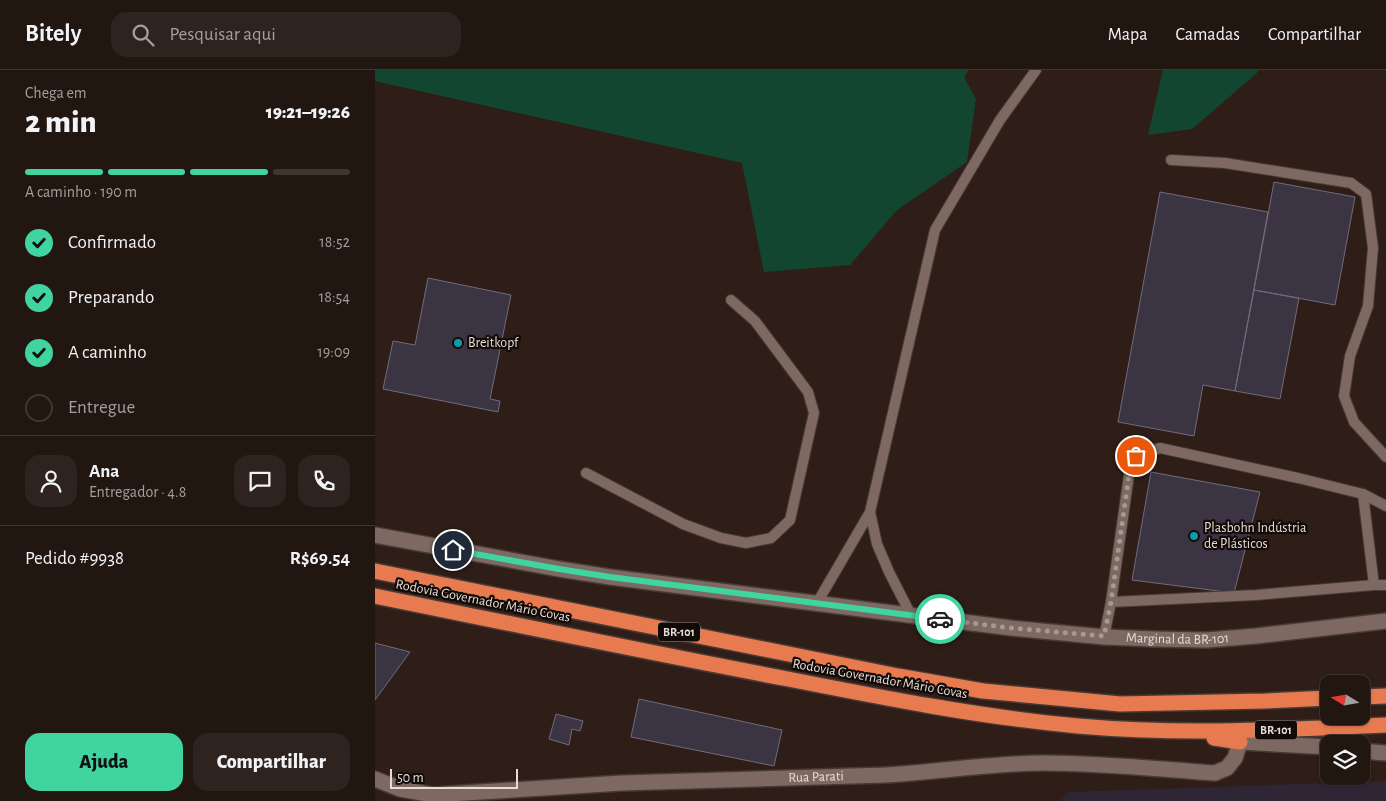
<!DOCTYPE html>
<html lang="pt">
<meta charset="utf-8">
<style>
body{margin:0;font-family:"Alegreya Sans",sans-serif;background:#2e231f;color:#f1f3f6;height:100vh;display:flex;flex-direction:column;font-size:19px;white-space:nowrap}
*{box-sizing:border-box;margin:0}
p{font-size:16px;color:#a29f9f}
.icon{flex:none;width:28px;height:28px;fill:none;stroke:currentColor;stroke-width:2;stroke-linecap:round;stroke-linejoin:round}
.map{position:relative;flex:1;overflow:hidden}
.sheet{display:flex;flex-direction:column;background:#221611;width:375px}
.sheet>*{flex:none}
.needle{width:32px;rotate:281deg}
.tools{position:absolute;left:945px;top:605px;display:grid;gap:10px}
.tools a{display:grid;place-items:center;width:50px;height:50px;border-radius:10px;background:#221611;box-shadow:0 1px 4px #0004,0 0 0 1px #3f3531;font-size:25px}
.scale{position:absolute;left:15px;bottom:12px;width:128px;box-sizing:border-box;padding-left:5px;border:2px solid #e6dbd6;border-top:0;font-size:14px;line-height:18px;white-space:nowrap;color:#e6dbd6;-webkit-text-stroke:4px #110a07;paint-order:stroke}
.pin{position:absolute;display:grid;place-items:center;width:42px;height:42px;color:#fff;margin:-21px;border:2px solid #fff;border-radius:50%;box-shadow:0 1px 5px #0007}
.courier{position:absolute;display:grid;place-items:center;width:50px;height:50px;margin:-25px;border:4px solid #40d4a1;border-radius:50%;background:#fff;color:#222;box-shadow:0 1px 6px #0007}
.head em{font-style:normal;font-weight:800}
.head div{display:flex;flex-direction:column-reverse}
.head{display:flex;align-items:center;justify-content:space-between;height:85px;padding:0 25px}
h1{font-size:32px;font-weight:800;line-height:38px}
.bar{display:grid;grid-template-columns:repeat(4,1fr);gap:8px 5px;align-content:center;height:60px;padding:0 25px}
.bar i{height:6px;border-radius:4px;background:#3f3531}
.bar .on{background:#40d4a1}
.bar p{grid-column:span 4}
.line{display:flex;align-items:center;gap:12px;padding:0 25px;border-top:1px solid #3f3531}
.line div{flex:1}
.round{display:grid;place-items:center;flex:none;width:52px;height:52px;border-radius:15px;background:#2e231f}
ol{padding:0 25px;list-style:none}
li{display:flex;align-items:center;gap:15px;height:55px}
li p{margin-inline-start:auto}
li .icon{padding:5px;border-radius:50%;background:#40d4a1;color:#111;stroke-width:4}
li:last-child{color:#a29f9f}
li i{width:28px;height:28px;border:2px solid #3f3531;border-radius:50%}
.cta{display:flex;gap:10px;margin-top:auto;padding:10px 25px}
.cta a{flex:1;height:58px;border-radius:15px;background:#40d4a1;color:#111;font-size:20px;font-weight:800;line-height:58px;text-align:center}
.cta a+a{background:#2e231f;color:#f1f3f6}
header{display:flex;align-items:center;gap:30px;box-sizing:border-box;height:70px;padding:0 25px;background:#221611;border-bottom:1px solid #3f3531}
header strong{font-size:24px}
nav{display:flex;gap:28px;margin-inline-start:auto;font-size:18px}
.search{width:350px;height:45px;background:#2e231f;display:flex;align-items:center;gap:12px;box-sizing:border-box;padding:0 18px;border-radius:15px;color:#a29f9f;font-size:19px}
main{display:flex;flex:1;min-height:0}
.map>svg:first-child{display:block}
</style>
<header>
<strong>Bitely</strong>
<div class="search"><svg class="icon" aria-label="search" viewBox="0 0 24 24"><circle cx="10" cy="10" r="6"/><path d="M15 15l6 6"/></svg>Pesquisar aqui</div>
<nav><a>Mapa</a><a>Camadas</a><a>Compartilhar</a></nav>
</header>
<main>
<section class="sheet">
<div class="head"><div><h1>2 min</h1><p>Chega em</p></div><em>19:21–19:26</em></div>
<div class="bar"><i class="on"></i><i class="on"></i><i class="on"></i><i></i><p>A caminho · 190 m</p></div>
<ol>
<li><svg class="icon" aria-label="check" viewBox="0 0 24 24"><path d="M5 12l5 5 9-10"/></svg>Confirmado<p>18:52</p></li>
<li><svg class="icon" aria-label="check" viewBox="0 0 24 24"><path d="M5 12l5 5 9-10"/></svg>Preparando<p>18:54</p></li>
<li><svg class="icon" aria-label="check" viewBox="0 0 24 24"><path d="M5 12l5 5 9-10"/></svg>A caminho<p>19:09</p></li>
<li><i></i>Entregue</li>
</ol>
<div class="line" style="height:90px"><a class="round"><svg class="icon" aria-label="person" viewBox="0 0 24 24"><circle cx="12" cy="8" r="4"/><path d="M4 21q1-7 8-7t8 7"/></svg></a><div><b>Ana</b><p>Entregador · 4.8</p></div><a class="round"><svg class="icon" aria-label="chat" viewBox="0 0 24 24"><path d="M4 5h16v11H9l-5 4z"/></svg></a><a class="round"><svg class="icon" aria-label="phone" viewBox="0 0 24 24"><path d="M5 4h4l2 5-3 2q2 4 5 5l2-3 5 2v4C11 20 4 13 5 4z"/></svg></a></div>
<div class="line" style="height:65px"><div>Pedido #9938</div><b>R$69.54</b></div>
<div class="cta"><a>Ajuda</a><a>Compartilhar</a></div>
</section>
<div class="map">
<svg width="1011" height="731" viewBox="0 0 1011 731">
<rect width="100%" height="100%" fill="#2e1e17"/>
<path fill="#2e2535" d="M 1011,711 L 1011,731 L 685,731 L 694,722 Z"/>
<path fill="#134630" d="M 0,0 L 594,0 L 589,7 L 601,29 L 592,92 L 522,140 L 475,195 L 389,202 L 367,93 L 0,11 Z
M 788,0 L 883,0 L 882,3 L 817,59 L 773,65 Z"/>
<path fill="#3b3443" stroke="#736a7c" d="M 899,112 L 980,127 L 960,235 L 879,220 Z
M 785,122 L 893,142 L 860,321 L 828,315 L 819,366 L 743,352 Z
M 53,208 L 136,225 L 115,329 L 125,331 L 123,342 L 8,319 L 18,271 L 40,275 Z
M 879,220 L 924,228 L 905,329 L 860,321 Z
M 776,402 L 885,422 L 859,523 L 757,510 Z
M 0,573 L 35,582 L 0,630 Z
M 264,629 L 407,660 L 399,696 L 256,667 Z
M 181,644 L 208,651 L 205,661 L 197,659 L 194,675 L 174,669 Z"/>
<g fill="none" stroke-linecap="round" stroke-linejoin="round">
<g stroke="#473a36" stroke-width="12">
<path id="lane" d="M 796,90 L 850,93 L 976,113 L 991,124 L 998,178 L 993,236 L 975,286 L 969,326 L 979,352 L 1011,387
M 211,403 L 308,454 L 346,468 L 371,473 L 396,468 L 415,450 L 439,343 L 433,322 L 380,251 L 356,230
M 988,424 L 999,515 L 1011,515
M 495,442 L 502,474 L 514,502 L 536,545
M 736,532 L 881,525 L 999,515
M 442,533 L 495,442 L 560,160 L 625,50 L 661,0
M 729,567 L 736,532 L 754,405 L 761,386 L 785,378 L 923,408 L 988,424 L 1011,436"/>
</g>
<g stroke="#473a36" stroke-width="18">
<g id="street">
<path id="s1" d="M 0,709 L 25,719 L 58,725 L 247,713 L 510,705 C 563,702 616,693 669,693 C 726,693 783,699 840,703 L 852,698 L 860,688 L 865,672"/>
</g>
</g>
<g stroke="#473a36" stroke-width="18">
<g id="secondary">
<path id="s2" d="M 0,465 L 184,499 L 235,507 L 636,558 L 729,567 L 779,569 L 832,570 L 881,566 L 1011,551"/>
<path d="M 865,672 L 954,677"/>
<path d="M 986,681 L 1011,683"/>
</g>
</g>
<g stroke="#473a36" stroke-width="18">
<path id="highway" d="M 0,501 L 523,606 L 608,621 L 745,634 L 890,631 L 954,628
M 0,526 C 138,554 275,583 413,609 C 509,628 605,647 703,656 C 805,665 908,660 1011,655
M 986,627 L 1011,626
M 839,668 L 865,672"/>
</g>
<use href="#lane" stroke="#7d6961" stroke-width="10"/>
<use href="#street" stroke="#7d6961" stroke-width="15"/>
<use href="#secondary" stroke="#7d6961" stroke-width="15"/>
<use href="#highway" stroke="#e77a4e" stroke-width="15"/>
</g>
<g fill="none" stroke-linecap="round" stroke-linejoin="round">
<path stroke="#a69993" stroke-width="5" stroke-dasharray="0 9" d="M 565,549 L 636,558 L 729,566 L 736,532 L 754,405 L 761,386"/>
<path stroke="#40d4a1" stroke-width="6" d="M 78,480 L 184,499 L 235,507 L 565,549"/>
</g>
<g fill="#0f9aa8" stroke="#110a07" stroke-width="2">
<circle cx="83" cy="273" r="5"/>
<circle cx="819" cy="466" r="5"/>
</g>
<g text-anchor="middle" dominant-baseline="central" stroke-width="4.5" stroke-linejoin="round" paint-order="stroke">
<g fill="#110a07" stroke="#a69c98" stroke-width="1">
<rect x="283" y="552.5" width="42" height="19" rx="4"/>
<rect x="880" y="650.5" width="42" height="19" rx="4"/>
</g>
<g font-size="12" font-weight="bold" fill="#e6dbd6">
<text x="304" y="562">BR-101</text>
<text x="901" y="660">BR-101</text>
</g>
<g font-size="14" fill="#e6dbd6" stroke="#110a07" text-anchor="start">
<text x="93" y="273">Breitkopf</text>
<text x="829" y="458">Plasbohn Indústria<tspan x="829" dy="16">de Plásticos</tspan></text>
</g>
<g font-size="14" fill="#e6dbd6" stroke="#110a07">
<text transform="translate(108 531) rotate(11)">Rodovia Governador Mário Covas</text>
<text stroke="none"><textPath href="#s2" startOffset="810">Marginal da BR-101</textPath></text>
<text transform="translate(505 609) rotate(10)">Rodovia Governador Mário Covas</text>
<text stroke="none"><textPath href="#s1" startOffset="444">Rua Parati</textPath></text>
</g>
</g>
</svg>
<div class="tools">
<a><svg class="needle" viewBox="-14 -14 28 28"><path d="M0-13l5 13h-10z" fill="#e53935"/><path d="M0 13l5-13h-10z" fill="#a29f9f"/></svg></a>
<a><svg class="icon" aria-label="layers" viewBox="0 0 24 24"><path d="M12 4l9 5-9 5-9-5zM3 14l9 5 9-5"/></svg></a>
</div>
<div class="scale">50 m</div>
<div class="pin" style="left:761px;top:386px;background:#ea580c"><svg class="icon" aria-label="bag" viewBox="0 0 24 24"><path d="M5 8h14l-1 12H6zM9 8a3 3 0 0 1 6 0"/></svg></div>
<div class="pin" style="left:78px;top:480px;background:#1f2937"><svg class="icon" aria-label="home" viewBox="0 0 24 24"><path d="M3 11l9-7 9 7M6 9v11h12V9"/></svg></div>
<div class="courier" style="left:565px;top:549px"><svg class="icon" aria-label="car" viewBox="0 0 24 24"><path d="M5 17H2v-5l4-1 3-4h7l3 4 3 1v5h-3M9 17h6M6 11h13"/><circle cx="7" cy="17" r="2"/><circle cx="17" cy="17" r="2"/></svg></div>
</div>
</main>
